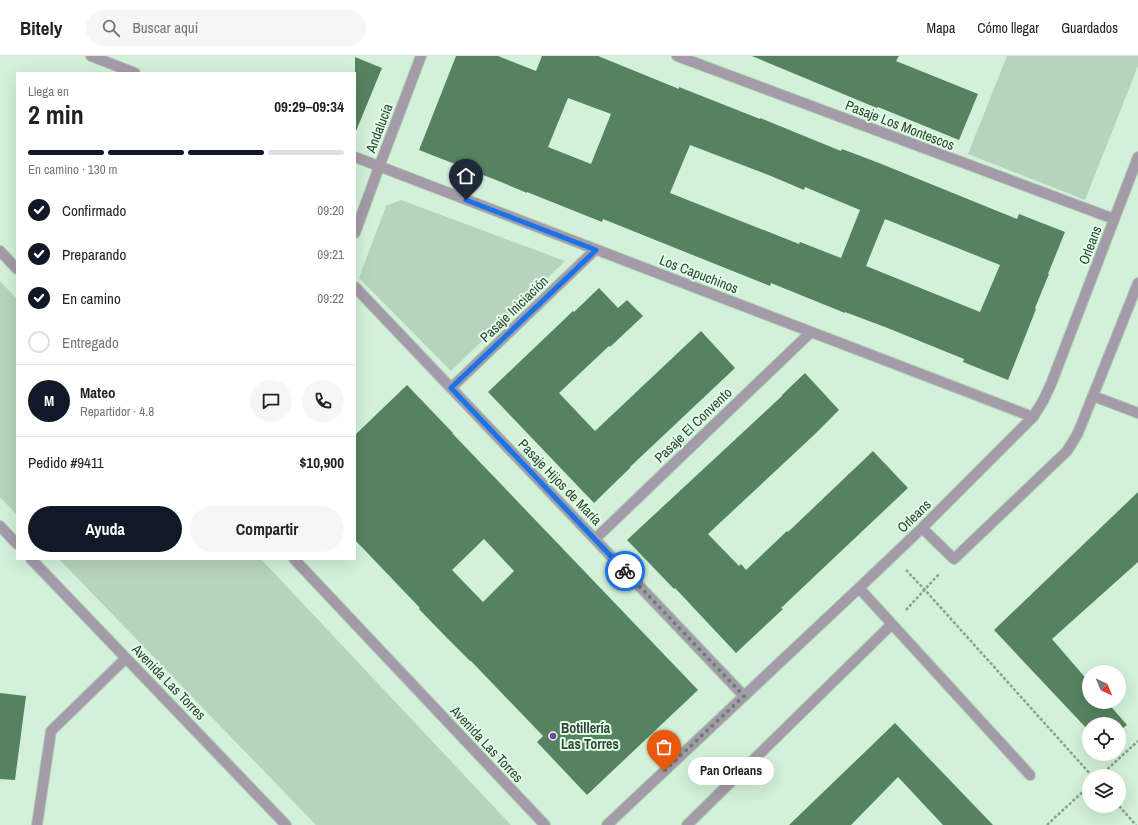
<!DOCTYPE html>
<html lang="es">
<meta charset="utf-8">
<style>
body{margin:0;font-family:"Archivo Narrow",sans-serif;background:#f6f6f6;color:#222;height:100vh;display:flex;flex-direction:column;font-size:15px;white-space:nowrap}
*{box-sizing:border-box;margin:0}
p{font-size:13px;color:#767676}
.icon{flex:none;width:22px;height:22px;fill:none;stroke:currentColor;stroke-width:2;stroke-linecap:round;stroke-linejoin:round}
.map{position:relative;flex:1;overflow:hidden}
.drawer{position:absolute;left:16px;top:16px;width:340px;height:488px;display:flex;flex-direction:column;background:#fff;border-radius:0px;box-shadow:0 4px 16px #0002}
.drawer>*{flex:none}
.needle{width:26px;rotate:136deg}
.buttons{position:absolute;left:1082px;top:609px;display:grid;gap:8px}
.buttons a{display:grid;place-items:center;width:44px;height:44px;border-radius:50%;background:#fff;box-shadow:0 4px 16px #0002;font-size:20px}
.pin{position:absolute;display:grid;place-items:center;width:34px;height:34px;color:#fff;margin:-41px -17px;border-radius:50% 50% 50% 0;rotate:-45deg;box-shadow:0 0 4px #0007}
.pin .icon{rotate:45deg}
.courier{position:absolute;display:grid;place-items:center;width:40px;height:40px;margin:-20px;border:3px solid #1a73e8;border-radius:50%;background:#fff;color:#222;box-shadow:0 1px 5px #0007}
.bubble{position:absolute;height:28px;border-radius:14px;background:#fff;box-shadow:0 4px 16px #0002;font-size:13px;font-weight:700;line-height:28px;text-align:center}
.head em{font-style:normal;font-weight:700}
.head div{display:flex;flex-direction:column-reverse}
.head{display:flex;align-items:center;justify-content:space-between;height:68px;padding:0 12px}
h1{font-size:26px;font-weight:700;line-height:30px}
.bar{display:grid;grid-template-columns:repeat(4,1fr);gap:6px 4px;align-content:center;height:48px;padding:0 12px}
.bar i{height:5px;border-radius:3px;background:#e0e0e0}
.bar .active{background:#111827}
.bar p{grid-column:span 4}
.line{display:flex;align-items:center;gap:10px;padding:0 12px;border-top:1px solid #e0e0e0}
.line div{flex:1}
.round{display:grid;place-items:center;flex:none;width:42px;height:42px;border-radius:21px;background:#f6f6f6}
ol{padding:0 12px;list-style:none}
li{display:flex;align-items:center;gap:12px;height:44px}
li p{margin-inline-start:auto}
li .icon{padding:4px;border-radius:50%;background:#111827;color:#fff;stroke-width:4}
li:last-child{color:#767676}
li i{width:22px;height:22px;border:2px solid #e0e0e0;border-radius:50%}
.button{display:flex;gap:8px;margin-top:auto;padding:8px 12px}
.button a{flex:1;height:46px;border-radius:24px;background:#111827;color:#fff;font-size:16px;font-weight:700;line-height:46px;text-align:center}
.button a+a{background:#f6f6f6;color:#222}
header{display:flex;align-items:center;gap:24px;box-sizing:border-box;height:56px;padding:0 20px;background:#fff;border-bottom:1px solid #e0e0e0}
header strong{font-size:19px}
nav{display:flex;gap:22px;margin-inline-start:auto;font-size:14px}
.search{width:280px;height:36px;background:#f6f6f6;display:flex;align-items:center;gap:10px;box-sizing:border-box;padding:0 14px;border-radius:22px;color:#767676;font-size:15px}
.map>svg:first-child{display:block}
</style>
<header>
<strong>Bitely</strong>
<div class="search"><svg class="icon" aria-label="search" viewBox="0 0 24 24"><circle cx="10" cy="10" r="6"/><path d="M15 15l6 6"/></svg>Buscar aquí</div>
<nav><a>Mapa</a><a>Cómo llegar</a><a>Guardados</a></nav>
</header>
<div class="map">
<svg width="1138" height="769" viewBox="0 0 1138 769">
<rect width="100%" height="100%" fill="#d2f1d8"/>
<path fill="#b6d4bd" d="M 1007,0 L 1138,0 L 1138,10 L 1085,144 L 968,98 Z
M 401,144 L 565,205 L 451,315 L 359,222 L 386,150 Z
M 0,225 L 17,243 L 17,459 L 0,441 Z
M 59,503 L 261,503 L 511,769 L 316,769 Z"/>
<path fill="#558361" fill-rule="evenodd" d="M 456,0 L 498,0 L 536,15 L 542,0 L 598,0 L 679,33 L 679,31 L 760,63 L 760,62 L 841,95 L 842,93 L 879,107 L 1017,163 L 1019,158 L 1065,176 L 1048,218 L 1049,218 L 1035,252 L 1036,253 L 1008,324 L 963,306 L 964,303 L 885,271 L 845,256 L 845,257 L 771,227 L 770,230 L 603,163 L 602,166 L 527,136 L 527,137 L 496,124 L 419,94 ZM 568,42 L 611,58 L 591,108 L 548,91 ZM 690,89 L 771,120 L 804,134 L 805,131 L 860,154 L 841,202 L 800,186 L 799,188 L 670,137 ZM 885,163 L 1000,209 L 980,256 L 866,210 Z
M 752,0 L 899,0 L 896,5 L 978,38 L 959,84 L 878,51 L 877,52 L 848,40 Z
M 355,1 L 382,12 L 356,75 L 355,75 Z
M 599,232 L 618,252 L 627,244 L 643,260 L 610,291 L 609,290 L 559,337 L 595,375 L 701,275 L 735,312 L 630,411 L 630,412 L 594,447 L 488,336 L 573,255 L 574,256 Z
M 805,317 L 839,354 L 814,379 L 708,478 L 739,510 L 741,508 L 746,514 L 787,475 L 788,476 L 873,395 L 908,432 L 781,552 L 783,553 L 736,597 L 675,532 L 674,533 L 627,484 L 782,340 L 782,339 Z
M 407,329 L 453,377 L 452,377 L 698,634 L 587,739 L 537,686 L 543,680 L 471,605 L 470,605 L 446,581 L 419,553 L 420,552 L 355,484 L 355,379 ZM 484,483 L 514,515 L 483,546 L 452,514 Z
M 1138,436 L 1138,506 L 1052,583 L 1089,626 L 1089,646 L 1107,646 L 1127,669 L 1119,675 L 1119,668 L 1089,668 L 1089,675 L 994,574 Z
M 0,637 L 26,640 L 15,724 L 0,723 Z
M 895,667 L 993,769 L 943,769 L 898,721 L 851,769 L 789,769 Z"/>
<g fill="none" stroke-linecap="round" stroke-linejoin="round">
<g stroke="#b2ceb8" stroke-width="12">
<path id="minor" d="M 91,0 L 135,17
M 677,0 L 1114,163
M 355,101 L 1033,361
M 355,177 L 379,111 L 421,0
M 0,195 L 17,213
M 355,231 L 744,640
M 451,332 L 595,194
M 1093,340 L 1138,357
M 0,470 L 17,488
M 922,472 L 954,503 L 1067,395 L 1078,377 L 1138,227
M 595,483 L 811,276
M 31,503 L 286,769
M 294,503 L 545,769
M 859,532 L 1030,719
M 37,769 L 51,675 L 126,602
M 607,769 L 859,532 L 922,472 L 1033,361 L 1043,345 L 1051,328 L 1138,101
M 687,769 L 892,568"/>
</g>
<path stroke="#89a08e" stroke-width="2.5" stroke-dasharray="3 2" stroke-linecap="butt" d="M 906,514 L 925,534 L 1092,720
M 906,554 L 939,518
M 1100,720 L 1138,685
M 1119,750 L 1136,769
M 1047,769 L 1089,730"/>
<use href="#minor" stroke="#a39ba8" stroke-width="10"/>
</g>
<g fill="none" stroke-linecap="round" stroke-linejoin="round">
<path stroke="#6b7f6f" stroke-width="4" stroke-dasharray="0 7.2" d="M 625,515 L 744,640 L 664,715"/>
<path stroke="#1a73e8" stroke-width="5" d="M 466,144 L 596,194 L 451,332 L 625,515"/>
</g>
<circle fill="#853bac" stroke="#dfffe6" stroke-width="1.5" cx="553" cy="680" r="4"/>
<g text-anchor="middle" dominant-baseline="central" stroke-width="4" stroke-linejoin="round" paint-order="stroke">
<g font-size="14" fill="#344137" stroke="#dfffe6">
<text transform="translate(900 69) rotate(21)">Pasaje Los Montescos</text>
<text transform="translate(379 72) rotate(-69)">Andalucía</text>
<text transform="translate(1090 189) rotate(-69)">Orleans</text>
<text transform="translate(699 218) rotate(21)">Los Capuchinos</text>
<text transform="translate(514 253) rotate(-44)">Pasaje Iniciación</text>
<text transform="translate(693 369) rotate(-44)">Pasaje El Convento</text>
<text transform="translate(560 426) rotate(46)">Pasaje Hijos de María</text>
<text transform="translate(914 460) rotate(-44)">Orleans</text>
<text transform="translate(169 626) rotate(46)">Avenida Las Torres</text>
<text transform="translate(487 688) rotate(47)">Avenida Las Torres</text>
</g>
<g font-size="14" font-weight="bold" fill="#344137" stroke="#dfffe6" text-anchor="start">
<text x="561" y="672">Botillería<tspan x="561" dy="16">Las Torres</tspan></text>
</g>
</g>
</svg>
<div class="buttons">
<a><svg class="needle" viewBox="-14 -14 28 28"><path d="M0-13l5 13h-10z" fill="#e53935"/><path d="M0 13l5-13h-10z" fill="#767676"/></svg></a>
<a><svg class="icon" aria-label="locate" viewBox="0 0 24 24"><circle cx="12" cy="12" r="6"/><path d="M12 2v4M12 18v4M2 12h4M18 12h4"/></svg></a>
<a><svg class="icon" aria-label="layers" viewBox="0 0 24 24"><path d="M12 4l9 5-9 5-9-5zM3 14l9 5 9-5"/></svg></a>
</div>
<div class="pin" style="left:664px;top:715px;background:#ea580c"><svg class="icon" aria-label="bag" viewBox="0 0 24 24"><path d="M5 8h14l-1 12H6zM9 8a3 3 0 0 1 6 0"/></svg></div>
<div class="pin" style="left:466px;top:144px;background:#1f2937"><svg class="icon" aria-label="home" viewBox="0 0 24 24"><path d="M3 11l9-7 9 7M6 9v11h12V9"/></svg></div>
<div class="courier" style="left:625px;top:515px"><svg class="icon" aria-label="bike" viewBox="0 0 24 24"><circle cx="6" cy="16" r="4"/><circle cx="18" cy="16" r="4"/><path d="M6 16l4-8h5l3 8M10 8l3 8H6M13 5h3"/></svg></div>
<div class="bubble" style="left:688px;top:701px;width:86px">Pan Orleans</div>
<section class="drawer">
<div class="head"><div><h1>2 min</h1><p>Llega en</p></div><em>09:29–09:34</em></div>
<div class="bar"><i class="active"></i><i class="active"></i><i class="active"></i><i></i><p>En camino · 130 m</p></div>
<ol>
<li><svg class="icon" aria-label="check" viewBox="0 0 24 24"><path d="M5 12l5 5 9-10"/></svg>Confirmado<p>09:20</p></li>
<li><svg class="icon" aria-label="check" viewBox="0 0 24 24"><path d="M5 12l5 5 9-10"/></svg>Preparando<p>09:21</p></li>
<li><svg class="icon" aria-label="check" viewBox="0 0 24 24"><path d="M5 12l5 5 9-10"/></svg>En camino<p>09:22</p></li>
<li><i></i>Entregado</li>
</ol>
<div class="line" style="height:72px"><b class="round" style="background:#111827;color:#fff">M</b><div><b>Mateo</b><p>Repartidor · 4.8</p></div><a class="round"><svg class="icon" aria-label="chat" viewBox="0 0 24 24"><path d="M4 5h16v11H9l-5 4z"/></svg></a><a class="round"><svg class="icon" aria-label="phone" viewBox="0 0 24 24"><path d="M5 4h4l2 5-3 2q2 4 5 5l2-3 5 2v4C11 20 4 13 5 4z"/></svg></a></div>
<div class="line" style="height:52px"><div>Pedido #9411</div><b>$10,900</b></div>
<div class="button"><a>Ayuda</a><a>Compartir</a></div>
</section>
</div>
